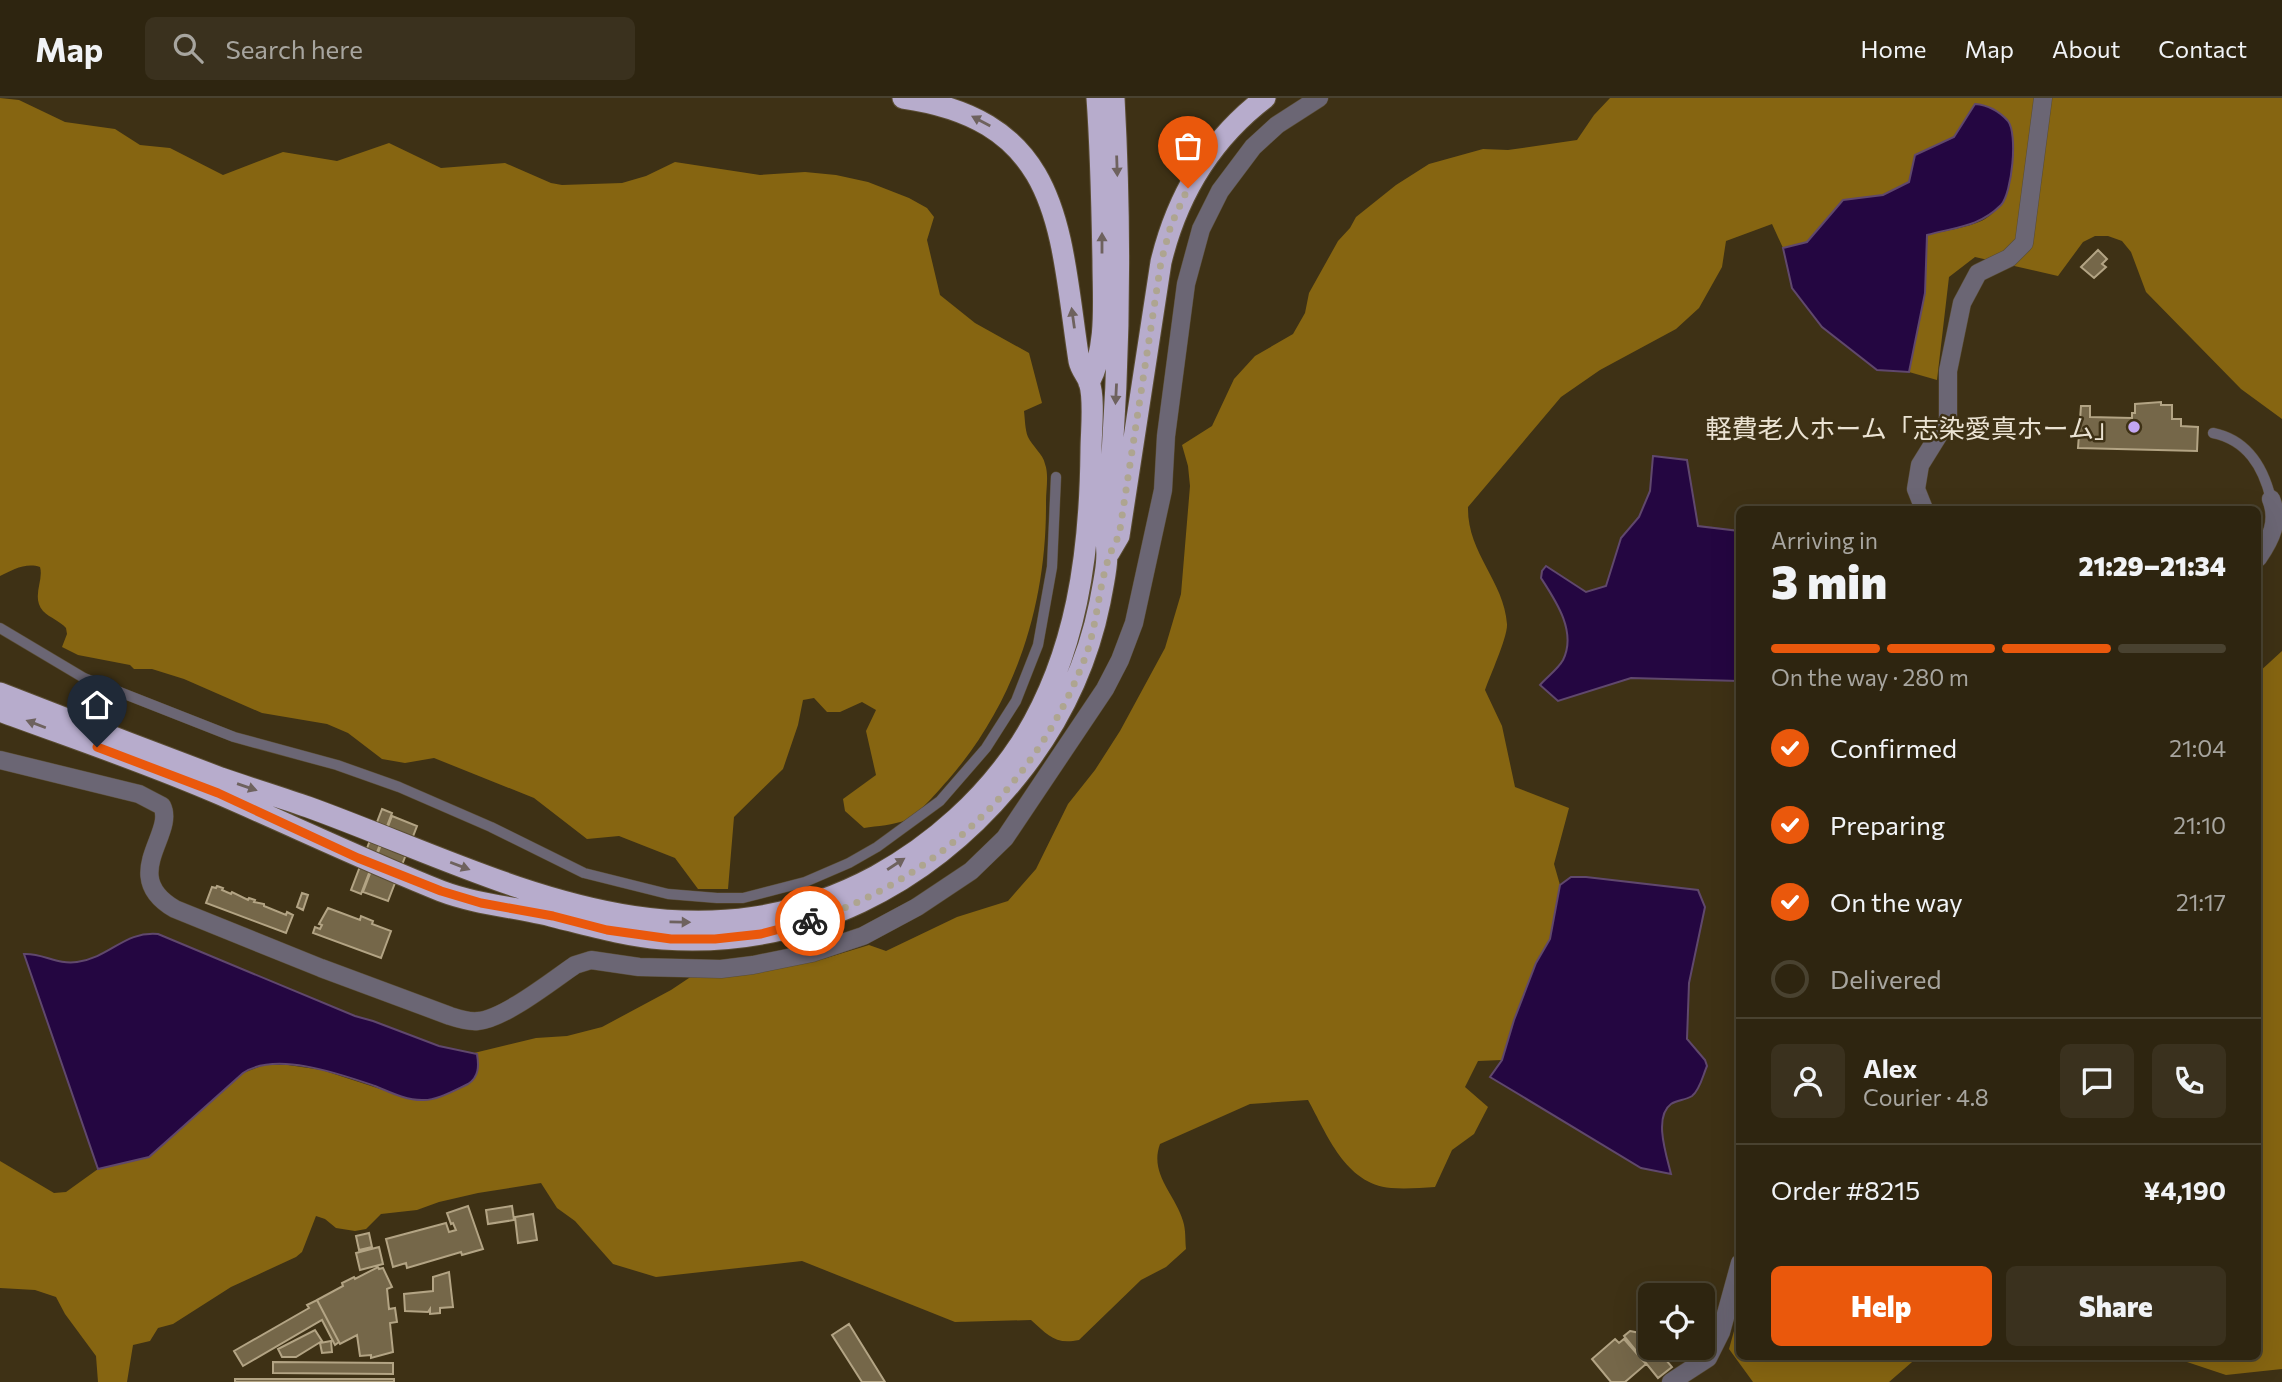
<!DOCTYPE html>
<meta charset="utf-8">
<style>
body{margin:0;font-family:Commissioner,"Noto Sans JP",sans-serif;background:#3a311e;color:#f1f3f6;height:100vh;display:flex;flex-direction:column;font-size:26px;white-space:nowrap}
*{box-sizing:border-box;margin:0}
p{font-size:23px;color:#a7a59f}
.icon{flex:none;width:38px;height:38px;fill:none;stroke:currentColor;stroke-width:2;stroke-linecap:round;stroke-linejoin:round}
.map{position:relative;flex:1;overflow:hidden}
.sheet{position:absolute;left:1736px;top:408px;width:525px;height:854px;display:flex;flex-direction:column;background:#2e2510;border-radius:10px;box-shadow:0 7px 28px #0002,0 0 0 2px #494230}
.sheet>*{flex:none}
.fabs{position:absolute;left:1638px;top:1185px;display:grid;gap:14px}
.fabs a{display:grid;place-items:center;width:77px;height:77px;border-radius:10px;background:#2e2510;box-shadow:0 7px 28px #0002,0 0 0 2px #494230;font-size:35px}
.pin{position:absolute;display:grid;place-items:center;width:60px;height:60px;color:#fff;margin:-72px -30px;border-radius:50% 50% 50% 0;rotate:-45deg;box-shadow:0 0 7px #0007}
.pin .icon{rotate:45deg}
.courier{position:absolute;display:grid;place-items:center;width:70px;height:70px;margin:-35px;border:5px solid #ea580c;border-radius:50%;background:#fff;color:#222;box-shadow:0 2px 9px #0007}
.head em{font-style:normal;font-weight:800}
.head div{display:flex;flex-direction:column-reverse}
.head{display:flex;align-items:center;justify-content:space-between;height:119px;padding:0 35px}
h1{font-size:46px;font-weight:800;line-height:52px}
.bar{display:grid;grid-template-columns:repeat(4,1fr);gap:10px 7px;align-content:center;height:84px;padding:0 35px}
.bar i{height:9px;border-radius:5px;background:#494230}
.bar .selected{background:#ea580c}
.bar p{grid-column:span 4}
.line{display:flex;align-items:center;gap:18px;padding:0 35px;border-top:2px solid #494230}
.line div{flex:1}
.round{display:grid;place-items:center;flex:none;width:74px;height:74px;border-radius:10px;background:#3a311e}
ol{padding:0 35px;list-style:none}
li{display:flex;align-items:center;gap:21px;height:77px}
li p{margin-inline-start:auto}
li .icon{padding:7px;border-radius:50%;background:#ea580c;color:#fff;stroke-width:4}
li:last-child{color:#a7a59f}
li i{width:38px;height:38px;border:4px solid #494230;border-radius:50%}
.action{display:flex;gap:14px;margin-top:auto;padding:14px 35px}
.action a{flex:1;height:80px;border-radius:10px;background:#ea580c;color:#fff;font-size:28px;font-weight:800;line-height:80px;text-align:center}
.action a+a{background:#3a311e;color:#f1f3f6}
header{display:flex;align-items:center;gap:42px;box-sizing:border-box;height:98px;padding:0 35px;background:#2e2510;border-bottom:2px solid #494230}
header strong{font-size:33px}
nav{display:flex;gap:38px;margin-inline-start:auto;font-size:24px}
.search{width:490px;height:63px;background:#3a311e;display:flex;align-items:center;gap:18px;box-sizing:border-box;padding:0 24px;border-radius:10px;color:#a7a59f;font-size:26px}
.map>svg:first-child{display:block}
</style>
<header>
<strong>Map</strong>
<div class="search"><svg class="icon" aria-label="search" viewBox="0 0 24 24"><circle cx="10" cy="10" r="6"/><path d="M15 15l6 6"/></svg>Search here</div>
<nav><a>Home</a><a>Map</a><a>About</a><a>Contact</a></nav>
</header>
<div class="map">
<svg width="2282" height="1284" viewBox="0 0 2282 1284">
<rect width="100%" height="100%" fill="#3e3115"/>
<path fill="#866511" d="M 0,0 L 19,2 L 65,24 L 115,31 L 140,47 L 170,50 L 223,77 L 283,54 L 337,63 L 389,45 L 441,70 L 505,65 L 551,85 L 562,87 L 622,85 L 646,78 L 675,64 L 760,77 L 805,74 L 836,77 L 868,84 L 909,100 L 927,110 L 934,119 L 927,142 L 940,197 L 975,225 L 1029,255 L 1042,305 L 1024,313 C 1025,321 1025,332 1028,339 C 1032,348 1043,356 1045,366 C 1049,376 1046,392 1046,403 C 1047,506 1016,604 948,682 C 937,694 921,714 906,722 C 894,727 877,728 864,730 L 845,713 L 843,701 L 876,677 L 866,633 L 876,612 L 862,604 L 840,614 L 827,614 L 814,600 L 803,602 L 798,627 L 783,671 L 734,719 L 728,791 L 698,791 L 675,760 L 619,738 L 587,741 L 534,700 L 434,660 L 405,665 L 382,661 L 348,635 L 327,626 L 262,615 L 184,581 L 152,571 L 134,571 L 130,567 L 78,557 L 62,549 L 67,536 L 66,530 C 60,523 50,520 43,513 C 31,499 44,483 40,469 C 26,464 12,472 0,478 Z
M 1610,0 L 2282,0 L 2282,321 L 2241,291 L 2146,194 L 2131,154 L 2122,143 L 2108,138 L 2095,138 L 2083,144 L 2058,178 L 1975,159 L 1949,179 L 1937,282 L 1909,274 L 1925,195 L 1927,137 C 1943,133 1972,129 1985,121 C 2014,103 2012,68 2013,38 L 1954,39 L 1915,57 L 1909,84 L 1883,97 L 1843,102 L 1807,144 L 1783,150 L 1772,126 L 1726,143 L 1722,169 L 1699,210 L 1676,231 L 1600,272 L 1561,299 L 1468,409 C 1467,455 1504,483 1507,526 C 1508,538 1490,578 1485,592 L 1502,628 L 1515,689 L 1569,710 L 1554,766 L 1560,787 L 1550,841 L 1536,865 L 1514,922 L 1502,962 L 1478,963 L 1465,989 L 1488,1009 L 1474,1036 L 1452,1052 L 1435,1089 C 1421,1090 1405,1091 1391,1090 C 1345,1086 1327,1036 1308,1002 L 1250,1006 L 1160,1046 C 1149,1076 1175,1096 1183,1123 C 1186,1132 1185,1142 1186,1151 L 1166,1169 L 1141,1182 L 1079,1242 C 1055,1247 1048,1237 1031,1222 L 955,1224 L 802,1163 L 656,1179 L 613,1166 L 575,1123 L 557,1110 L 541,1085 L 478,1095 L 439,1104 L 417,1112 L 381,1116 L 366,1131 L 355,1133 L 336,1130 L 325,1121 L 316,1118 L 302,1154 L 296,1159 L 231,1189 L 173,1226 L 158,1230 L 150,1243 L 133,1247 L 127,1284 L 98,1284 L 96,1258 L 65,1216 L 56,1199 L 35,1192 L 0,1190 L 0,1063 L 54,1095 L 66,1094 L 98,1071 L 149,1059 L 243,975 L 264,967 L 288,967 L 322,972 L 408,1000 L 472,983 L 478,973 L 477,956 L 474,955 L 536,940 L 567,938 L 602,929 L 671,892 L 692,878 L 813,860 L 823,861 L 869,847 L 886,853 L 957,819 L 1008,803 L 1036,771 L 1068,706 L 1095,672 L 1120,633 L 1165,550 L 1181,496 L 1190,388 L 1188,368 L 1182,347 L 1212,328 L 1234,281 L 1255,258 L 1293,236 L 1305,215 L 1309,195 L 1338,143 L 1350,130 L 1356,119 L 1396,87 L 1429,66 L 1483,51 L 1508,52 L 1577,42 L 1594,17 Z
M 2282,553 L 2282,1271 L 2226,1277 L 2169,1258 L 2258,1258 L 2258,575 Z
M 1739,1215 L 1740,1258 L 1919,1258 L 1889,1284 L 1753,1284 L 1729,1251 Z"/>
<path fill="#240641" stroke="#60486d" stroke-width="2" d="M 1975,6 C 1988,7 1999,13 2008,23 C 2018,36 2012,95 2001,107 C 1979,129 1956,129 1927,137 L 1925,195 L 1909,274 L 1877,272 L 1822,229 L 1792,190 L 1783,150 L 1807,144 L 1843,102 L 1883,97 L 1909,84 L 1915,57 L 1954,39 Z
M 1653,358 L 1687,362 L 1698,428 L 1739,433 L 1739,583 L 1631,580 L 1558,603 L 1540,587 C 1546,580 1558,571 1563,562 C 1577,534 1556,503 1541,480 L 1542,473 L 1546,468 L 1586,494 L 1606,488 L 1621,440 L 1639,419 L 1650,393 Z
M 1571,779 L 1586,779 L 1698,792 L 1705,809 L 1689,885 L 1687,941 L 1705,962 L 1707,968 C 1703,977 1700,992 1692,998 C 1686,1002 1677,1002 1671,1006 C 1653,1019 1667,1059 1671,1076 L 1641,1070 L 1490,979 L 1502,962 L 1514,922 L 1536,865 L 1550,841 L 1560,787 Z
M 158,836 L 355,918 L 373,923 L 439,948 L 477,956 C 479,968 479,979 468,986 C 455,992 436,1003 422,1002 C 405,1002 390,994 375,988 C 340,976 276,953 243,975 L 149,1059 L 98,1071 L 24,856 C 43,855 57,867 77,864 C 111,859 124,833 158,836 Z"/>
<path fill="#756749" stroke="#b3a484" stroke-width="2" d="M 2098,152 L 2107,161 L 2102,166 L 2106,169 L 2094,180 L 2081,169 Z
M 2161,304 L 2161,307 L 2172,307 L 2172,321 L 2181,321 L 2181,328 L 2198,329 L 2197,353 L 2078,350 L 2081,308 L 2090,308 L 2090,319 L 2132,320 L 2132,315 L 2135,315 L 2135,306 Z
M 382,711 L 392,715 L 361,796 L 351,792 Z
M 392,718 L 417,728 L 388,803 L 363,794 Z
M 217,788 L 223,790 L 222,792 L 231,796 L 232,794 L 248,802 L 249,800 L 255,802 L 254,804 L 264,806 L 264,808 L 286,817 L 287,814 L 293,817 L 286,835 L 206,805 L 212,789 L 216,790 Z
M 302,795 L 308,797 L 303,812 L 297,809 Z
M 328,810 L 360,822 L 361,818 L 373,823 L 372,826 L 391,833 L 381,860 L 313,835 L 315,829 L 320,831 L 322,827 L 319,826 Z
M 468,1108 L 483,1151 L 462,1157 L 461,1154 L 407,1170 L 406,1165 L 393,1169 L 386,1141 L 446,1125 L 449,1134 L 456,1132 L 453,1125 L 451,1126 L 447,1115 Z
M 512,1108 L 514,1122 L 488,1126 L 486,1112 Z
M 533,1116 L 537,1142 L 518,1145 L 515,1119 Z
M 369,1135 L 372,1149 L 359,1152 L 356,1138 Z
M 379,1149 L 383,1166 L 360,1172 L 356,1155 Z
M 378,1169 L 379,1171 L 383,1170 L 392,1189 L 387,1191 L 389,1211 L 395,1210 L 397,1224 L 390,1225 L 393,1254 L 371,1260 L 371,1257 L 360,1258 L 357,1237 L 340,1246 L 317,1202 L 343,1188 L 342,1185 L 354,1179 L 355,1181 Z
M 449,1174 L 453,1209 L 440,1210 L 440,1215 L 430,1216 L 430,1211 L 428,1214 L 405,1213 L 404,1196 L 433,1193 L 433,1179 Z
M 317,1202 L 339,1244 L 335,1247 L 322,1222 L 243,1268 L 234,1253 L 309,1210 L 307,1207 Z
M 1703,1208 L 1716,1210 L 1714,1225 L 1703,1224 Z
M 849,1226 L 885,1284 L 862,1284 L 832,1237 Z
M 315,1232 L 322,1243 L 296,1259 L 282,1259 L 278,1251 Z
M 1630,1233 L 1645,1236 L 1650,1242 L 1650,1250 L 1656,1250 L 1672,1269 L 1658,1280 L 1624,1238 Z
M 1615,1241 L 1619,1245 L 1624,1241 L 1646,1266 L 1625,1284 L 1611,1284 L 1592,1261 Z
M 331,1243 L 332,1254 L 322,1255 L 320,1245 Z
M 273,1264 L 393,1265 L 393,1276 L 273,1275 Z
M 235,1281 L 394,1281 L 394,1284 L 235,1284 Z"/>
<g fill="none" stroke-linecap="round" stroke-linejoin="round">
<g stroke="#5a4d33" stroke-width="11">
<path id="service" d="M 2213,335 C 2247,342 2263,368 2271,401
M 0,530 L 84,580 L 234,639 L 337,667 L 399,689 L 491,729 L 584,775 L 668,796 L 717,800 L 743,800 L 805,784 L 849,765 L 877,749 L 940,703 L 986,650 L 1016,603 L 1038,547 L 1052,469 L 1056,379"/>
</g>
<g stroke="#5a4d33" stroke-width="19">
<path id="minor" d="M 1924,411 L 1916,391 L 1920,367 L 1948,322 L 1948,273 L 1962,205 L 1978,175 L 2009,160 L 2024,145 L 2043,0
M 2258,460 C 2271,441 2280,423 2271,401
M 0,662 L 139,696 L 162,708 C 176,736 118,778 175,811 L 321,870 L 450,918 C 459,921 469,924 478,923 C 504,921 553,882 575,867 L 591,862 L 639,869 L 721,871 L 753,867 L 812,855 L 863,838 L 917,809 L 971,773 L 1005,740 L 1105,591 L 1120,562 L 1134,525 L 1163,392 L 1166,338 L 1186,186 L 1201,131 L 1220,93 L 1253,49 L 1277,27 L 1319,0
M 1671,1284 L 1708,1260 L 1721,1234 L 1740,1165"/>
</g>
<g stroke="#5a4d33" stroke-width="23">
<path id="motorway" d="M 1089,285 C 1108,249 1103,202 1103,163 C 1102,108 1101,54 1097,0
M 1109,455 L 1119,438 L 1161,164 C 1177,98 1210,42 1265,0
M 0,595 C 74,624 147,652 221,680 C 250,690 279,699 308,709 C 498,778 676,885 876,778 C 934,746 985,700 1021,645 C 1077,557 1090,455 1091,352 C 1091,334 1095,300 1089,284 C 1086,276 1081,272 1079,263 C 1059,133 1064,23 903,0
M 0,613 C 73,640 148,665 219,696 C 293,728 366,763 441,793 C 478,807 517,809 555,819 C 591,828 626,838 663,841 C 805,851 930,787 1018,677 C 1059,626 1087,568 1100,504 C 1104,481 1110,460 1105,437 C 1120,291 1122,146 1114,0"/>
</g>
<use href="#service" stroke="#6b6674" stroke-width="10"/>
<use href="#minor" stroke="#6b6674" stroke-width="18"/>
<use href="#motorway" stroke="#b7accc" stroke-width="21"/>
</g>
<defs><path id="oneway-solid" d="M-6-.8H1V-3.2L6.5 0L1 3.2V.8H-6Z" transform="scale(1.75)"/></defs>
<g fill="#6e625e">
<use href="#oneway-solid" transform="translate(981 23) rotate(-152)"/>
<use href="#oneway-solid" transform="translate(1117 68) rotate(88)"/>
<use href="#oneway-solid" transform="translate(1102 145) rotate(-90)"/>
<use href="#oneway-solid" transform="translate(1073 220) rotate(-98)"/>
<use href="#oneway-solid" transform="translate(1116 296) rotate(93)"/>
<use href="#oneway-solid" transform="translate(36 626) rotate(-159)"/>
<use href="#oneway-solid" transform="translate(247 689) rotate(19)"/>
<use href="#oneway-solid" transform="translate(896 766) rotate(-33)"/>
<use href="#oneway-solid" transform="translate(460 768) rotate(21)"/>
<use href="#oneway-solid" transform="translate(680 824) rotate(1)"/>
</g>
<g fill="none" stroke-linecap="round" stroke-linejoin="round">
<path stroke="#aea590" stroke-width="7" stroke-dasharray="0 12.6" d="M 810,823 C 938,780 1036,687 1085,560 C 1100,521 1098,471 1119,438 L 1161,164 L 1171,127 L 1188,90"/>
<path stroke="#ea580c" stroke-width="9" d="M 97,649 L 218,695 L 358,760 L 441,793 L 481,805 L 553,818 L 607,832 L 671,841 L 715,841 L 761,836 L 810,823"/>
</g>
<circle fill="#c3a7f2" stroke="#3e3115" stroke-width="2.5" cx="2134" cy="329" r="7"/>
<g text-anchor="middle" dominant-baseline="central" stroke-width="5" stroke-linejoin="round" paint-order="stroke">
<g font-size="26" fill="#ebe3d3" stroke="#3e3115" text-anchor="end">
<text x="2120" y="329">軽費老人ホーム「志染愛真ホーム」</text>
</g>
</g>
</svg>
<div class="fabs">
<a><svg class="icon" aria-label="locate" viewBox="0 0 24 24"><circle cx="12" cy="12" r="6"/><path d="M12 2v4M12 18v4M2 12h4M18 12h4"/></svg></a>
</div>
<div class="pin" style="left:1188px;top:90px;background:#ea580c"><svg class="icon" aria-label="bag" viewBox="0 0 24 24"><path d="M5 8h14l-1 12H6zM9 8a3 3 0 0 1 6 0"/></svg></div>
<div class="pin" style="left:97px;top:649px;background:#1f2937"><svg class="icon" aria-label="home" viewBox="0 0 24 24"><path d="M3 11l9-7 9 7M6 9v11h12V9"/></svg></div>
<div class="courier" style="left:810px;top:823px"><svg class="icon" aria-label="bike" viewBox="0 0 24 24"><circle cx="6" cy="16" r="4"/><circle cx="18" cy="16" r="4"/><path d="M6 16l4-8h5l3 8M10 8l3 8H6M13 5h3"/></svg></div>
<section class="sheet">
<div class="head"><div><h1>3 min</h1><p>Arriving in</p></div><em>21:29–21:34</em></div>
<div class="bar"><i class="selected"></i><i class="selected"></i><i class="selected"></i><i></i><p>On the way · 280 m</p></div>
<ol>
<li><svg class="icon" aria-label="check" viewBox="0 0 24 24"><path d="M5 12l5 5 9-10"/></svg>Confirmed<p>21:04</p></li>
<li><svg class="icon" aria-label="check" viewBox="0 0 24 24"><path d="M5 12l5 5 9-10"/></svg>Preparing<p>21:10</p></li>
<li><svg class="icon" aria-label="check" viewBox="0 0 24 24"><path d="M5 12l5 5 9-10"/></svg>On the way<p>21:17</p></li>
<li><i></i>Delivered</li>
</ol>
<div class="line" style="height:126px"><a class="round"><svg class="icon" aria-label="person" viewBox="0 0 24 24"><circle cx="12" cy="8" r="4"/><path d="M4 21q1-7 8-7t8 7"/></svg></a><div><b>Alex</b><p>Courier · 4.8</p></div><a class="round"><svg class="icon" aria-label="chat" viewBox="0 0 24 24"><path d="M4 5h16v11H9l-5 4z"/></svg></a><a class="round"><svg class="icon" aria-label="phone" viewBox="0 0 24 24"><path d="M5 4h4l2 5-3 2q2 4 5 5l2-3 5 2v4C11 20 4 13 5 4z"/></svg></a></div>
<div class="line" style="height:91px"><div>Order #8215</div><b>¥4,190</b></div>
<div class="action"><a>Help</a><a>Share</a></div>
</section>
</div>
